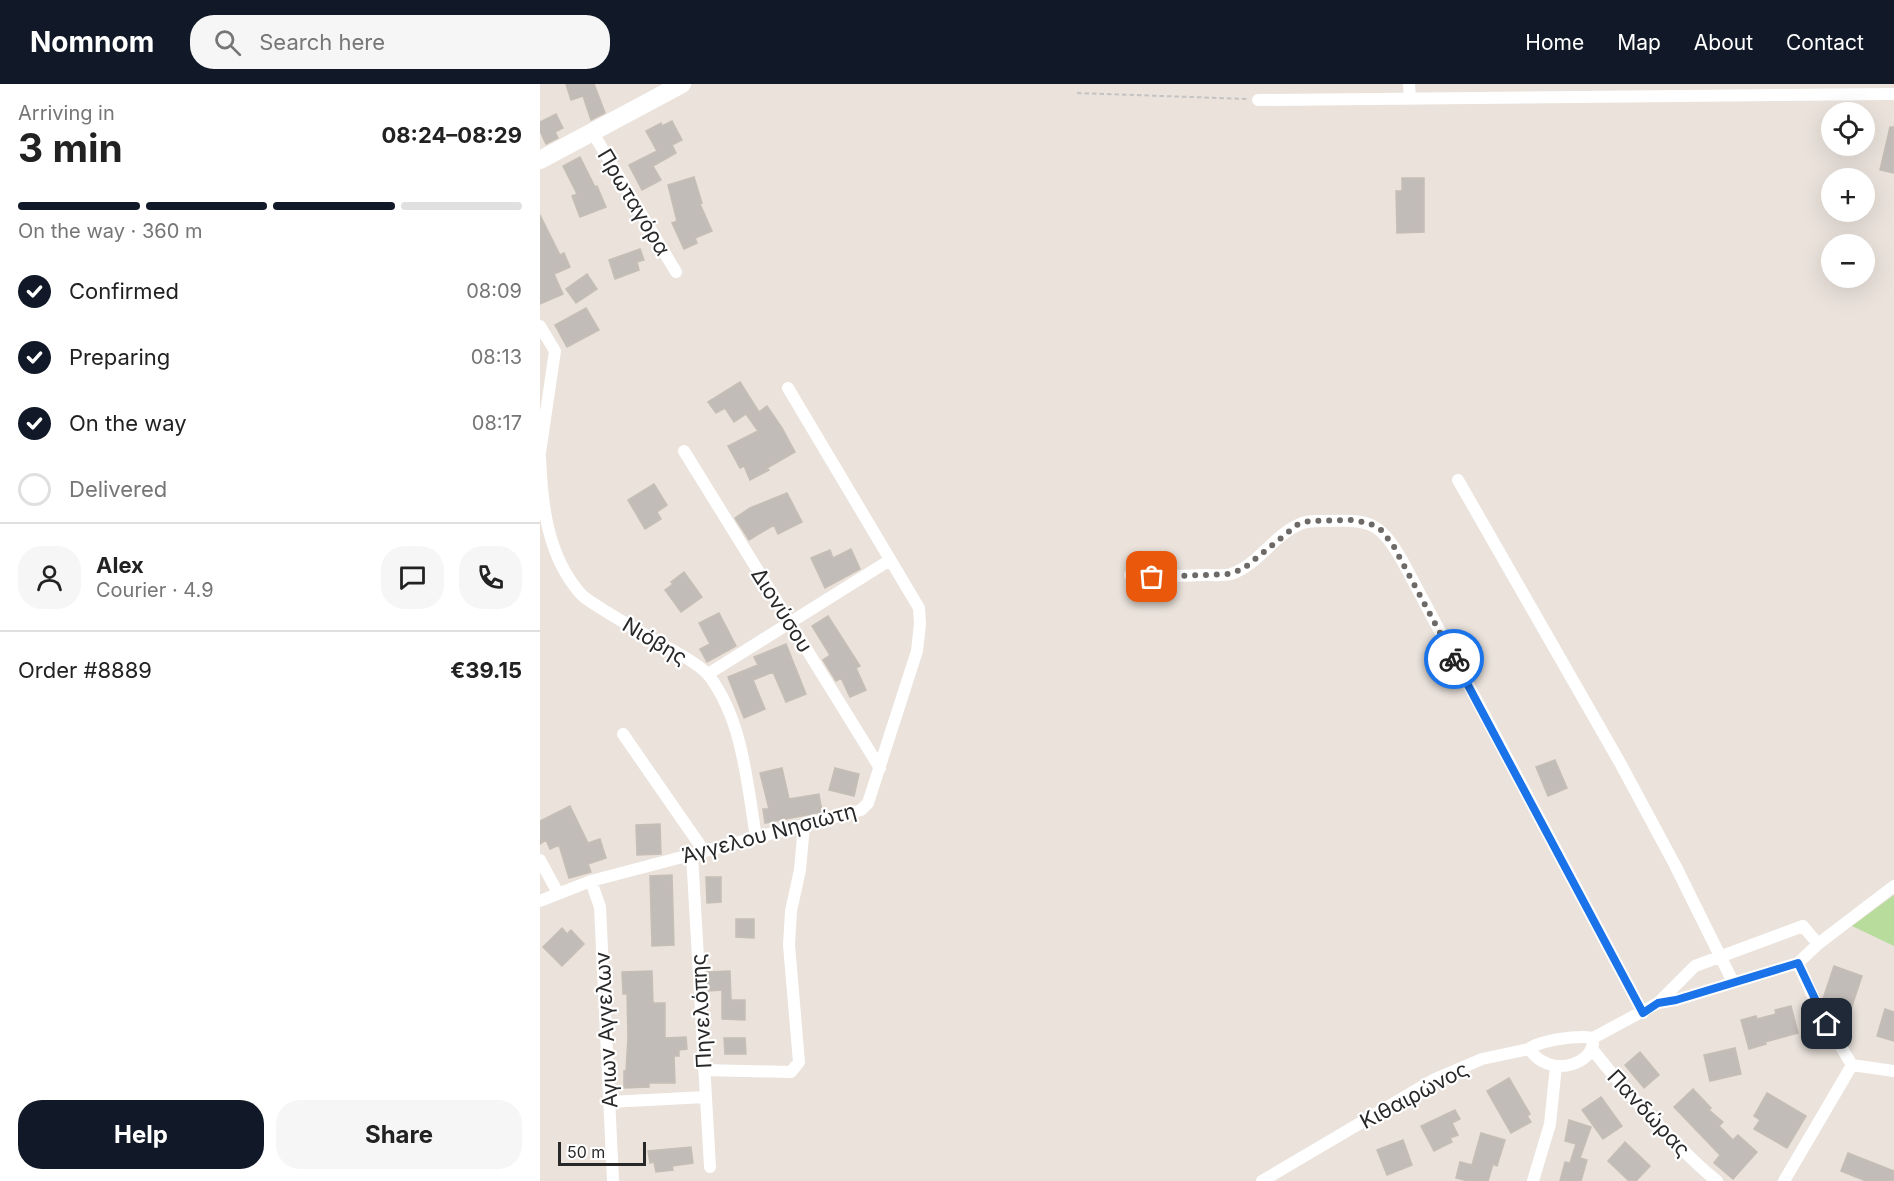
<!DOCTYPE html>
<meta charset="utf-8">
<style>
body{margin:0;font-family:Inter,sans-serif;background:#f6f6f6;color:#222;height:100vh;display:flex;flex-direction:column;font-size:22px;white-space:nowrap}
*{box-sizing:border-box;margin:0}
p{font-size:20px;color:#767676}
.icon{flex:none;width:33px;height:33px;fill:none;stroke:currentColor;stroke-width:2;stroke-linecap:round;stroke-linejoin:round}
.map{position:relative;flex:1;overflow:hidden}
.drawer{display:flex;flex-direction:column;background:#fff;width:540px}
.drawer>*{flex:none}
.tools{position:absolute;left:1281px;top:18px;display:grid;gap:12px}
.tools a{display:grid;place-items:center;width:54px;height:54px;border-radius:50%;background:#fff;box-shadow:0 6px 24px #0002;font-size:30px}
.scale{position:absolute;left:18px;bottom:15px;width:88px;box-sizing:border-box;padding-left:6px;border:3px solid #282828;border-top:0;font-size:16px;line-height:21px;white-space:nowrap;color:#282828;-webkit-text-stroke:4px #fff;paint-order:stroke}
.pin{position:absolute;display:grid;place-items:center;width:51px;height:51px;color:#fff;margin:-26px;border-radius:12px;box-shadow:0 3px 9px #0006}
.courier{position:absolute;display:grid;place-items:center;width:60px;height:60px;margin:-30px;border:4px solid #1a73e8;border-radius:50%;background:#fff;color:#222;box-shadow:0 2px 8px #0007}
.overview em{font-style:normal;font-weight:700}
.overview div{display:flex;flex-direction:column-reverse}
.overview{display:flex;align-items:center;justify-content:space-between;height:102px;padding:0 18px}
h1{font-size:39px;font-weight:700;line-height:45px}
.bar{display:grid;grid-template-columns:repeat(4,1fr);gap:9px 6px;align-content:center;height:72px;padding:0 18px}
.bar i{height:8px;border-radius:4px;background:#e0e0e0}
.bar .current{background:#111827}
.bar p{grid-column:span 4}
.line{display:flex;align-items:center;gap:15px;padding:0 18px;border-top:2px solid #e0e0e0}
.line div{flex:1}
.round{display:grid;place-items:center;flex:none;width:63px;height:63px;border-radius:24px;background:#f6f6f6}
ol{padding:0 18px;list-style:none}
li{display:flex;align-items:center;gap:18px;height:66px}
li p{margin-inline-start:auto}
li .icon{padding:6px;border-radius:50%;background:#111827;color:#fff;stroke-width:4}
li:last-child{color:#767676}
li i{width:33px;height:33px;border:3px solid #e0e0e0;border-radius:50%}
.action{display:flex;gap:12px;margin-top:auto;padding:12px 18px}
.action a{flex:1;height:69px;border-radius:24px;background:#111827;color:#fff;font-size:24px;font-weight:700;line-height:69px;text-align:center}
.action a+a{background:#f6f6f6;color:#222}
header{display:flex;align-items:center;gap:36px;box-sizing:border-box;height:84px;padding:0 30px;background:#111827;color:#fff}
header strong{font-size:28px}
nav{display:flex;gap:33px;margin-inline-start:auto;font-size:21px}
.search{width:420px;height:54px;background:#f6f6f6;display:flex;align-items:center;gap:15px;box-sizing:border-box;padding:0 21px;border-radius:24px;color:#767676;font-size:22px}
main{display:flex;flex:1;min-height:0}
.map>svg:first-child{display:block}
</style>
<header>
<strong>Nomnom</strong>
<div class="search"><svg class="icon" aria-label="search" viewBox="0 0 24 24"><circle cx="10" cy="10" r="6"/><path d="M15 15l6 6"/></svg>Search here</div>
<nav><a>Home</a><a>Map</a><a>About</a><a>Contact</a></nav>
</header>
<main>
<section class="drawer">
<div class="overview"><div><h1>3 min</h1><p>Arriving in</p></div><em>08:24–08:29</em></div>
<div class="bar"><i class="current"></i><i class="current"></i><i class="current"></i><i></i><p>On the way · 360 m</p></div>
<ol>
<li><svg class="icon" aria-label="check" viewBox="0 0 24 24"><path d="M5 12l5 5 9-10"/></svg>Confirmed<p>08:09</p></li>
<li><svg class="icon" aria-label="check" viewBox="0 0 24 24"><path d="M5 12l5 5 9-10"/></svg>Preparing<p>08:13</p></li>
<li><svg class="icon" aria-label="check" viewBox="0 0 24 24"><path d="M5 12l5 5 9-10"/></svg>On the way<p>08:17</p></li>
<li><i></i>Delivered</li>
</ol>
<div class="line" style="height:108px"><a class="round"><svg class="icon" aria-label="person" viewBox="0 0 24 24"><circle cx="12" cy="8" r="4"/><path d="M4 21q1-7 8-7t8 7"/></svg></a><div><b>Alex</b><p>Courier · 4.9</p></div><a class="round"><svg class="icon" aria-label="chat" viewBox="0 0 24 24"><path d="M4 5h16v11H9l-5 4z"/></svg></a><a class="round"><svg class="icon" aria-label="phone" viewBox="0 0 24 24"><path d="M5 4h4l2 5-3 2q2 4 5 5l2-3 5 2v4C11 20 4 13 5 4z"/></svg></a></div>
<div class="line" style="height:78px"><div>Order #8889</div><b>€39.15</b></div>
<div class="action"><a>Help</a><a>Share</a></div>
</section>
<div class="map">
<svg width="1354" height="1097" viewBox="0 0 1354 1097">
<rect width="100%" height="100%" fill="#eae2db"/>
<path fill="#b7dc9b" d="M 1354,811 L 1354,862 L 1312,842 Z"/>
<path fill="#c2bcb8" stroke="#c5beb5" stroke-width="1.5" d="M 26,0 L 54,0 L 65,29 L 51,36 L 43,12 L 31,16 Z
M 16,30 L 23,44 L 15,48 L 18,54 L 6,60 L 0,47 L 0,38 Z
M 132,37 L 142,56 L 132,61 L 136,69 L 113,82 L 121,96 L 102,106 L 89,81 L 117,67 L 106,47 L 121,39 L 122,42 Z
M 1350,43 L 1354,43 L 1354,89 L 1340,86 Z
M 40,73 L 55,103 L 57,102 L 66,123 L 40,133 L 32,112 L 37,110 L 23,82 Z
M 154,93 L 162,119 L 160,120 L 172,147 L 155,154 L 157,159 L 144,165 L 132,139 L 137,137 L 128,101 Z
M 862,94 L 884,94 L 884,148 L 857,149 L 856,107 L 862,107 Z
M 0,131 L 20,171 L 24,169 L 30,183 L 14,190 L 23,210 L 0,220 Z
M 100,165 L 104,176 L 97,178 L 99,186 L 75,195 L 69,176 Z
M 47,190 L 57,205 L 36,219 L 26,205 Z
M 46,224 L 59,246 L 27,263 L 15,241 Z
M 200,298 L 219,328 L 227,322 L 242,344 L 255,368 L 227,384 L 229,386 L 210,396 L 204,382 L 200,384 L 188,362 L 218,347 L 206,330 L 194,338 L 185,324 L 176,329 L 168,318 Z
M 114,400 L 127,421 L 117,428 L 121,435 L 105,445 L 88,416 Z
M 247,409 L 262,438 L 238,450 L 234,441 L 209,456 L 195,434 L 210,424 Z
M 311,465 L 320,485 L 285,504 L 271,474 L 290,466 L 293,474 Z
M 144,488 L 162,513 L 141,528 L 125,506 L 133,500 L 131,498 Z
M 179,529 L 196,562 L 167,578 L 160,565 L 170,560 L 159,539 Z
M 288,532 L 320,582 L 316,584 L 326,606 L 310,613 L 301,594 L 296,597 L 283,576 L 290,571 L 272,542 Z
M 246,560 L 266,610 L 246,618 L 233,588 L 213,596 L 225,625 L 204,634 L 188,593 L 218,581 L 214,573 Z
M 1015,676 L 1027,704 L 1008,712 L 996,683 Z
M 242,684 L 249,715 L 279,710 L 282,728 L 225,739 L 223,725 L 229,725 L 220,689 Z
M 295,684 L 319,690 L 314,712 L 289,706 Z
M 30,722 L 48,759 L 60,755 L 66,774 L 48,780 L 51,788 L 29,794 L 19,761 L 10,765 L 6,756 L 0,760 L 0,737 Z
M 120,740 L 121,770 L 97,771 L 96,741 Z
M 132,791 L 134,861 L 112,862 L 110,792 Z
M 166,793 L 181,793 L 181,818 L 167,819 Z
M 196,835 L 214,835 L 214,854 L 196,853 Z
M 22,844 L 27,850 L 31,846 L 44,860 L 22,882 L 3,863 Z
M 1294,882 L 1322,892 L 1310,928 L 1286,920 L 1283,915 Z
M 112,887 L 113,919 L 125,919 L 125,954 L 146,953 L 147,965 L 139,966 L 139,972 L 134,972 L 135,999 L 109,999 L 109,1003 L 84,1004 L 84,987 L 86,987 L 88,953 L 87,910 L 83,910 L 82,888 Z
M 190,887 L 191,916 L 205,916 L 205,936 L 182,935 L 182,906 L 168,907 L 167,888 Z
M 1251,922 L 1258,949 L 1225,958 L 1226,960 L 1209,965 L 1201,936 L 1216,932 L 1217,935 L 1236,930 L 1235,926 Z
M 1345,925 L 1354,928 L 1354,957 L 1337,952 Z
M 184,954 L 205,954 L 206,970 L 185,970 Z
M 1195,964 L 1201,990 L 1170,997 L 1164,971 Z
M 1100,968 L 1119,991 L 1104,1004 L 1085,981 Z
M 969,994 L 990,1030 L 987,1032 L 991,1038 L 971,1049 L 947,1007 Z
M 1153,1005 L 1171,1024 L 1169,1026 L 1183,1038 L 1179,1042 L 1193,1056 L 1198,1051 L 1217,1068 L 1193,1095 L 1174,1079 L 1180,1071 L 1134,1023 Z
M 1227,1009 L 1266,1032 L 1247,1064 L 1214,1045 L 1220,1036 L 1214,1032 Z
M 1061,1013 L 1082,1042 L 1063,1055 L 1042,1026 Z
M 915,1026 L 920,1035 L 912,1039 L 918,1051 L 910,1054 L 912,1058 L 894,1067 L 881,1042 Z
M 1029,1036 L 1051,1043 L 1040,1074 L 1047,1076 L 1041,1097 L 1020,1097 L 1025,1078 L 1030,1079 L 1036,1060 L 1025,1057 Z
M 941,1049 L 965,1056 L 957,1082 L 953,1080 L 948,1097 L 928,1097 L 916,1094 L 920,1078 L 932,1081 Z
M 863,1056 L 872,1081 L 847,1091 L 837,1066 Z
M 1085,1058 L 1110,1082 L 1096,1097 L 1089,1097 L 1068,1077 Z
M 151,1063 L 153,1079 L 132,1082 L 133,1086 L 116,1088 L 114,1078 L 110,1079 L 108,1067 Z
M 1308,1069 L 1354,1087 L 1354,1097 L 1326,1097 L 1301,1087 Z"/>
<g fill="none" stroke-linecap="round" stroke-linejoin="round">
<path stroke="#c3c3c3" stroke-width="2" stroke-dasharray="4.5 3" stroke-linecap="butt" d="M 537,9 L 708,15"/>
<path stroke="#fff" stroke-width="12" d="M 869,0 L 870,14
M 718,16 L 1354,10
M 53,49 L 136,188
M 0,242 L 15,267 L 0,369
M 144,367 L 340,684
M 0,373 C 2,421 7,471 40,509 C 45,515 53,519 59,523 C 77,535 98,546 117,558 C 131,565 161,581 170,593 C 203,638 207,699 216,753
M 918,396 L 1079,677 L 1135,781 L 1193,898
M 590,491 C 615,493 639,492 664,491 C 672,491 683,492 691,490 C 718,481 733,452 758,441 C 767,436 779,437 789,437 C 832,435 841,440 863,478 L 1103,929
M 168,590 L 350,476
M 83,650 L 164,767
M 152,770 L 170,1083
M 0,776 L 18,809
M 51,797 L 60,823 L 73,1097
M 0,817 L 51,797 L 321,726 L 328,719 L 377,567 L 380,540 L 379,524 L 248,304
M 1258,879 L 1280,928 L 1312,981 L 1354,987
M 1118,919 L 1155,882 L 1263,842 L 1278,860
M 989,965 C 993,970 998,976 1004,978 C 1021,987 1049,980 1053,960
M 1052,965 C 1077,997 1104,1027 1133,1056 C 1147,1070 1161,1085 1177,1097
M 164,986 L 251,988 L 259,978 L 249,861 L 251,827 L 260,786 L 264,741
M 69,1018 L 166,1013
M 722,1097 L 895,995 L 942,975 L 989,965 C 1000,956 1039,951 1053,954 L 1118,919 L 1136,916 L 1258,879 L 1278,860 L 1354,802
M 993,1097 L 1010,1040 L 1016,982
M 1244,1097 L 1312,981"/>
<path stroke="#fff" stroke-width="18" d="M 0,76 L 142,0"/>
</g>
<g fill="none" stroke-linecap="round" stroke-linejoin="round">
<path stroke="#6c6967" stroke-width="6" stroke-dasharray="0 10.8" d="M 612,493 L 689,490 L 703,485 L 757,441 L 769,437 L 812,436 L 829,439 L 841,446 L 853,461 L 914,575"/>
<path stroke="#1a73e8" stroke-width="8" d="M 914,575 L 1103,929 L 1118,919 L 1136,916 L 1258,879 L 1287,940"/>
</g>
<g text-anchor="middle" dominant-baseline="central" stroke-width="4.5" stroke-linejoin="round" paint-order="stroke">
<g font-size="21" fill="#282828" stroke="#fff">
<text transform="translate(94 118) rotate(59)">Πρωταγόρα</text>
<text transform="translate(242 526) rotate(58)">Διονύσου</text>
<text transform="translate(115 557) rotate(31)">Νιόβης</text>
<text transform="translate(229 749) rotate(-15)">Άγγελου Νησιώτη</text>
<text transform="translate(161 927) rotate(-93)">Πηνελόπης</text>
<text transform="translate(66 946) rotate(-93)">Αγιων Αγγελων</text>
<text transform="translate(874 1011) rotate(-28)">Κιθαιρώνος</text>
<text transform="translate(1109 1029) rotate(47)">Πανδώρας</text>
</g>
</g>
</svg>
<div class="tools">
<a><svg class="icon" aria-label="locate" viewBox="0 0 24 24"><circle cx="12" cy="12" r="6"/><path d="M12 2v4M12 18v4M2 12h4M18 12h4"/></svg></a>
<a>+</a>
<a>−</a>
</div>
<div class="scale">50 m</div>
<div class="pin" style="left:612px;top:493px;background:#ea580c"><svg class="icon" aria-label="bag" viewBox="0 0 24 24"><path d="M5 8h14l-1 12H6zM9 8a3 3 0 0 1 6 0"/></svg></div>
<div class="pin" style="left:1287px;top:940px;background:#1f2937"><svg class="icon" aria-label="home" viewBox="0 0 24 24"><path d="M3 11l9-7 9 7M6 9v11h12V9"/></svg></div>
<div class="courier" style="left:914px;top:575px"><svg class="icon" aria-label="bike" viewBox="0 0 24 24"><circle cx="6" cy="16" r="4"/><circle cx="18" cy="16" r="4"/><path d="M6 16l4-8h5l3 8M10 8l3 8H6M13 5h3"/></svg></div>
</div>
</main>
